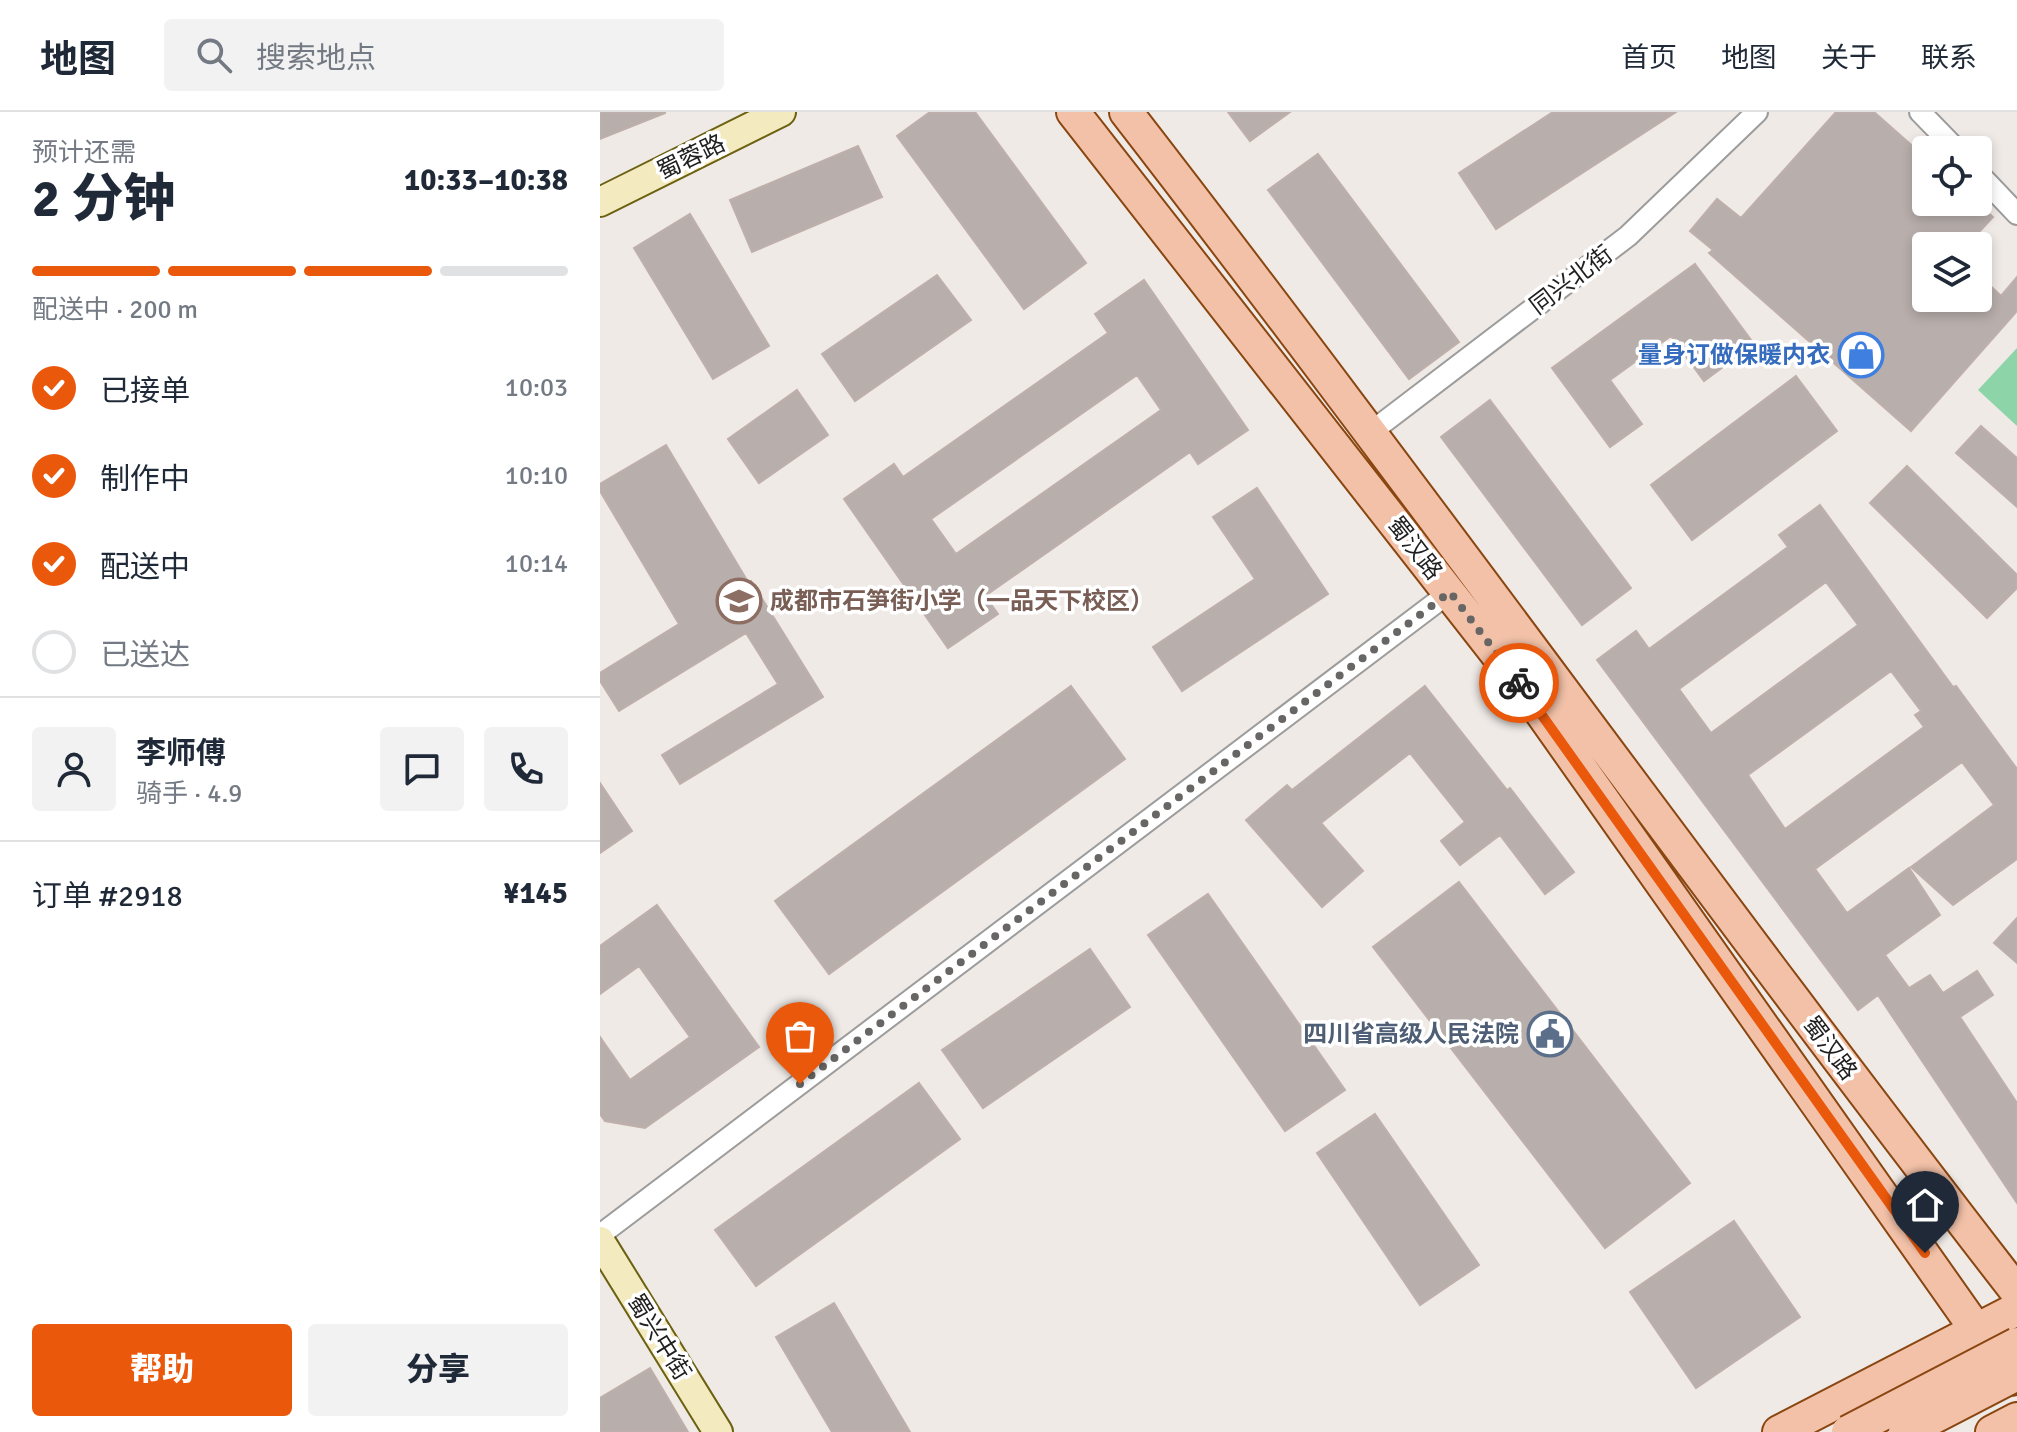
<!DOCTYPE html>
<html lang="zh">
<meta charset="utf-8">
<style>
body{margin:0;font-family:Signika,"Noto Sans SC",sans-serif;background:#f2f2f3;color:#1f2937;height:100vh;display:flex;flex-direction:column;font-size:30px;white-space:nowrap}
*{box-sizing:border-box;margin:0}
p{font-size:26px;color:#747a83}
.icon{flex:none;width:44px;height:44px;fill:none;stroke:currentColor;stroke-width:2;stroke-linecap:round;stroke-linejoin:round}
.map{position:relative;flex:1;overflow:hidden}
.sheet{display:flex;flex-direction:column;background:#fff;width:600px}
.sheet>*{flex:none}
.fabs{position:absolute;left:1312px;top:24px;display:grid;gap:16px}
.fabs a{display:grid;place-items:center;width:80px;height:80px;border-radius:8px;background:#fff;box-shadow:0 4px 12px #0003;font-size:40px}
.pin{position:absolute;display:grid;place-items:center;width:68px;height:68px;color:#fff;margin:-82px -34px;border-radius:50% 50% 50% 0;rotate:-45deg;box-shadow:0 0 8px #0007}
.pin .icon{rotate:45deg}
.courier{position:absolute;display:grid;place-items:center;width:80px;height:80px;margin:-40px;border:6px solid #ea580c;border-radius:50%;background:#fff;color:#222;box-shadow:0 2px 10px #0007}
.overview em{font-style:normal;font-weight:800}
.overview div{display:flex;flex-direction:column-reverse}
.overview{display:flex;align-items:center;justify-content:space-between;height:136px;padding:0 32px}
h1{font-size:52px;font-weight:800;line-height:60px}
.bar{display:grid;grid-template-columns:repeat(4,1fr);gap:12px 8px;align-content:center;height:96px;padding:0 32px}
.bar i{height:10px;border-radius:6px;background:#e0e1e3}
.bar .active{background:#ea580c}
.bar p{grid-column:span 4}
.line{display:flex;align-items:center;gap:20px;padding:0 32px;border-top:2px solid #e0e1e3}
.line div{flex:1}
.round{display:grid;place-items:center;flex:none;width:84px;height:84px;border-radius:8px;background:#f2f2f3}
ol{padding:0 32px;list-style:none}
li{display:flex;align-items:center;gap:24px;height:88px}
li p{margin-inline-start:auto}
li .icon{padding:8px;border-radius:50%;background:#ea580c;color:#fff;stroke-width:4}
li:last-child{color:#747a83}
li i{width:44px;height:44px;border:4px solid #e0e1e3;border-radius:50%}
.button{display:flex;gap:16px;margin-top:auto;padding:16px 32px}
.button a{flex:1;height:92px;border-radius:8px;background:#ea580c;color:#fff;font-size:32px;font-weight:800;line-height:92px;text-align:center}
.button a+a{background:#f2f2f3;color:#1f2937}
header{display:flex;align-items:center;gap:48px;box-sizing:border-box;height:112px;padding:0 40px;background:#fff;border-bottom:2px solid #e0e1e3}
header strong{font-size:38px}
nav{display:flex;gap:44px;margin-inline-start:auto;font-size:28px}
.search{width:560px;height:72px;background:#f2f2f3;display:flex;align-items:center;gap:20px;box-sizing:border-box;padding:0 28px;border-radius:8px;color:#747a83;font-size:30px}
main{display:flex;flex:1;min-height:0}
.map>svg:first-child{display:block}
</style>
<header>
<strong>地图</strong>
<div class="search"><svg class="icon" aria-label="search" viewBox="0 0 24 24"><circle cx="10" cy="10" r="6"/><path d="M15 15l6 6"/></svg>搜索地点</div>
<nav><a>首页</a><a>地图</a><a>关于</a><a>联系</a></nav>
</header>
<main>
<section class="sheet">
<div class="overview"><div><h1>2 分钟</h1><p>预计还需</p></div><em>10:33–10:38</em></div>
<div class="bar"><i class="active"></i><i class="active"></i><i class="active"></i><i></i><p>配送中 · 200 m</p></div>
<ol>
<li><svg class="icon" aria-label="check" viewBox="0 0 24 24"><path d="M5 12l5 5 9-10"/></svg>已接单<p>10:03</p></li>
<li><svg class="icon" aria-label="check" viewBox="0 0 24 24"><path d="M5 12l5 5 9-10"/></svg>制作中<p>10:10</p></li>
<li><svg class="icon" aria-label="check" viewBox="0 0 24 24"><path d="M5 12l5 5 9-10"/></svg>配送中<p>10:14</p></li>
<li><i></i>已送达</li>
</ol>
<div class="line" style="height:144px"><a class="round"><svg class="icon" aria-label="person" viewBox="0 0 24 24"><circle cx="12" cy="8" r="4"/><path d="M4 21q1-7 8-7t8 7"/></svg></a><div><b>李师傅</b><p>骑手 · 4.9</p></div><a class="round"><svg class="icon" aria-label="chat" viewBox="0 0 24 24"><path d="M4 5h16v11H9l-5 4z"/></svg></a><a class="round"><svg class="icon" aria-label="phone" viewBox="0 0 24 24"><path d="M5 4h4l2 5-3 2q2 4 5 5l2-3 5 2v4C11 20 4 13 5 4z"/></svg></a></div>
<div class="line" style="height:104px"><div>订单 #2918</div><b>¥145</b></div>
<div class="button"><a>帮助</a><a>分享</a></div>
</section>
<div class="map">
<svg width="1417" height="1320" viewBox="0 0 1417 1320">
<rect width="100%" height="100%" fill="#efeae6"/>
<path fill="#8dd5a9" d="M 1417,236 L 1417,314 L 1378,278 Z"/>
<path fill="#b8afac" stroke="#bfafaa" stroke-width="2" fill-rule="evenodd" d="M 0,0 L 65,0 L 65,1 L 0,27 Z
M 330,0 L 375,0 L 486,151 L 424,197 L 297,24 Z
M 628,0 L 690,0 L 650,29 Z
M 953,0 L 1076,0 L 896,117 L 859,61 Z
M 1236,0 L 1274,0 L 1326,46 L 1326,90 L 1376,90 L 1393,105 L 1366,134 L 1326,134 L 1326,186 L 1378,186 L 1378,162 L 1401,184 L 1417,165 L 1417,199 L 1311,319 L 1109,141 L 1113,138 L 1090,119 L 1117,87 L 1141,106 Z
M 258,34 L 282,85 L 152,140 L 130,88 Z
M 718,42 L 859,230 L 809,267 L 668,78 Z
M 90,102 L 169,234 L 113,267 L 34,136 Z
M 1095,152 L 1154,232 L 1104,269 L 1071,224 L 1010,268 L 1042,312 L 1010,335 L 952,256 Z
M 337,163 L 371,208 L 255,289 L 222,242 Z
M 544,168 L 648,318 L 598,352 L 590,340 L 385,484 L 398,502 L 348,536 L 244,387 L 294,352 L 303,365 L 508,221 L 495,202 ZM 537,263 L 561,298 L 356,442 L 331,407 Z
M 1196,264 L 1237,319 L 1092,428 L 1051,373 Z
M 197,278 L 228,323 L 159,371 L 128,327 Z
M 890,288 L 1031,476 L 982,513 L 841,325 Z
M 1381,314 L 1417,346 L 1417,395 L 1356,341 Z
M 66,333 L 148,470 L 151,469 L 223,585 L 80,672 L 62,643 L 178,572 L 146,521 L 19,599 L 0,569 L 0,561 L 79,512 L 0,379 L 0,372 Z
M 1307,354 L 1417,463 L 1417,476 L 1387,506 L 1270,391 Z
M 657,376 L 728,482 L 582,579 L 553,535 L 655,467 L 613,405 Z
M 1220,393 L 1353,575 L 1356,574 L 1417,657 L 1417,747 L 1353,793 L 1311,755 L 1394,693 L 1362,650 L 1215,757 L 1247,801 L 1309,756 L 1340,803 L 1285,843 L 1309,876 L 1330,863 L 1343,881 L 1377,859 L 1393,883 L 1360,905 L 1417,991 L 1417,1091 L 1278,883 L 1258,898 L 997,548 L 1036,519 L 1049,537 L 1188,435 L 1179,423 ZM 1226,470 L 1258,513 L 1111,621 L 1079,577 ZM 1291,559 L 1321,599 L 1315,603 L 1324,615 L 1185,717 L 1148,663 Z
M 471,574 L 525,647 L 229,862 L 175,789 Z
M 825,574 L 907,678 L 910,676 L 974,760 L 945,782 L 900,723 L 860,753 L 841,729 L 865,710 L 810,641 L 721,711 L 763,759 L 722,795 L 646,708 L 687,673 L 692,678 Z
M 0,671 L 32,719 L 0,741 Z
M 859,770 L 1090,1071 L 1005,1136 L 773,835 Z
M 608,782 L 745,978 L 685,1019 L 548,823 Z
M 57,793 L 159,935 L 45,1016 L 5,1009 L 0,1002 L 0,925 L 30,968 L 90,925 L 39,854 L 0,882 L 0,834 Z
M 1417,806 L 1417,851 L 1394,831 Z
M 490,837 L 530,895 L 383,996 L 342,938 Z
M 319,971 L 360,1027 L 156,1174 L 115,1118 Z
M 775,1002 L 879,1153 L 820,1193 L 717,1041 Z
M 1134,1109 L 1200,1205 L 1096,1276 L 1030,1180 Z
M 234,1191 L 310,1320 L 232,1320 L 176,1225 Z
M 50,1256 L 88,1320 L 0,1320 L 0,1286 Z"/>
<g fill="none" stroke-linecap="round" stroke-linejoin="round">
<g stroke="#9c9c9c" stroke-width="24">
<path id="street" d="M 1320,0 L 1357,38
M 1378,61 L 1417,102
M 771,320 L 1028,124 L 1157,0
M 0,1123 L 850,480"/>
</g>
<g stroke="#6c6111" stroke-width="32">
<path id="secondary" d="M 0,90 L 181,0
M 0,1129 L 118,1320"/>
</g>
<g stroke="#8a4610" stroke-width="36">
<path id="primary" d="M 473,0 L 929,583 L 1411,1267
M 526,0 C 828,390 1115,791 1417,1180
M 1179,1320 L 1417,1197
M 1392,1320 L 1417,1307"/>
</g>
<use href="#street" stroke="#fff" stroke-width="20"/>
<use href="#secondary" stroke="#f3eac0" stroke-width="28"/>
<use href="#primary" stroke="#f2c1a8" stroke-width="32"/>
<g stroke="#8a4610" stroke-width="36" stroke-linecap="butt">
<path id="primary-bridge" d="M 1248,1320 L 1417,1232
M 1305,1320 L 1417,1262"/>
</g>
<use href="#primary-bridge" stroke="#f2c1a8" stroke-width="32"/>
</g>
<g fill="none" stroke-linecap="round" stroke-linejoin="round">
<path stroke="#686665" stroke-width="8" stroke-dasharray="0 14.4" d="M 200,972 L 850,480 L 919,571"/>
<path stroke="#ea580c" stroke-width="10" d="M 919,571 L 1325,1141"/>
</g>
<defs>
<g id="shop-ring" transform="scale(2.3)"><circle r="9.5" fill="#fff" stroke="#3f7fe0" stroke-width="1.5"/><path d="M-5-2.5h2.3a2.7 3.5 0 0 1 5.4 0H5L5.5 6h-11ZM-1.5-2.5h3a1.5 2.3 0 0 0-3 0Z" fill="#3f7fe0"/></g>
<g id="school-ring" transform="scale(2.3)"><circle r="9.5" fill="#fff" stroke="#8d6e63" stroke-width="1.5"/><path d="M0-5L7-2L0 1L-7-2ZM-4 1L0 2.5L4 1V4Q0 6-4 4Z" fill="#8d6e63"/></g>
<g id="civic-ring" transform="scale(2.3)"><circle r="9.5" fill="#fff" stroke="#5c6f8a" stroke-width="1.5"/><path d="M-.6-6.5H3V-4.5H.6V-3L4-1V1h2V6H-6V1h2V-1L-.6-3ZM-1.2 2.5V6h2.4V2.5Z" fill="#5c6f8a"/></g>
</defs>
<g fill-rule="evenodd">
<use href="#shop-ring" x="1261" y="243"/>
<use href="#school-ring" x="139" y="489"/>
<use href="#civic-ring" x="950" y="922"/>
</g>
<g text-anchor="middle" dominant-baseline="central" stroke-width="7" stroke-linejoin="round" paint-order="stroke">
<g font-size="24" fill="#1f1f1f" stroke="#fff">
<text transform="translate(91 45) rotate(-26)">蜀蓉路</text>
<text transform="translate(971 168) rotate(-37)">同兴北街</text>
<text transform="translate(815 436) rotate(52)">蜀汉路</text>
<text transform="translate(1230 936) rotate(53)">蜀汉路</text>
<text transform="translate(59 1225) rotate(58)">蜀兴中街</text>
</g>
<g font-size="24" font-weight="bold" fill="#366cbe" stroke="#fff" text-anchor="end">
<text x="1230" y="243">量身订做保暖内衣</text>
</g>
<g font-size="24" font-weight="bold" fill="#785e54" stroke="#fff" text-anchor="start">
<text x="170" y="489">成都市石笋街小学（一品天下校区）</text>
</g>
<g font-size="24" font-weight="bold" fill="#4e5e75" stroke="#fff" text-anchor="end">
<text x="919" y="922">四川省高级人民法院</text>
</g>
</g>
</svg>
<div class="fabs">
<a><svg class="icon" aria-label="locate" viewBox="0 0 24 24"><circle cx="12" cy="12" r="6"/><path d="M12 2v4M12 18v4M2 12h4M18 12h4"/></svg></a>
<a><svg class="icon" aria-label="layers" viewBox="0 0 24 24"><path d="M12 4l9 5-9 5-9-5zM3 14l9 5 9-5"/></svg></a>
</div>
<div class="pin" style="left:200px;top:972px;background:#ea580c"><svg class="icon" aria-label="bag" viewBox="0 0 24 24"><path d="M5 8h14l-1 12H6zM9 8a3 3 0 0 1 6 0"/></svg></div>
<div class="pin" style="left:1325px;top:1141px;background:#1f2937"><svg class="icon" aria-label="home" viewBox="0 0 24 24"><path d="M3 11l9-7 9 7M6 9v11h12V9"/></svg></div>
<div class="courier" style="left:919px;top:571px"><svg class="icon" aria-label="bike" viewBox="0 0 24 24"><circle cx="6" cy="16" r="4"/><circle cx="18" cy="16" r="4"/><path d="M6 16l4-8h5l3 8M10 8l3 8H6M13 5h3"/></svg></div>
</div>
</main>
